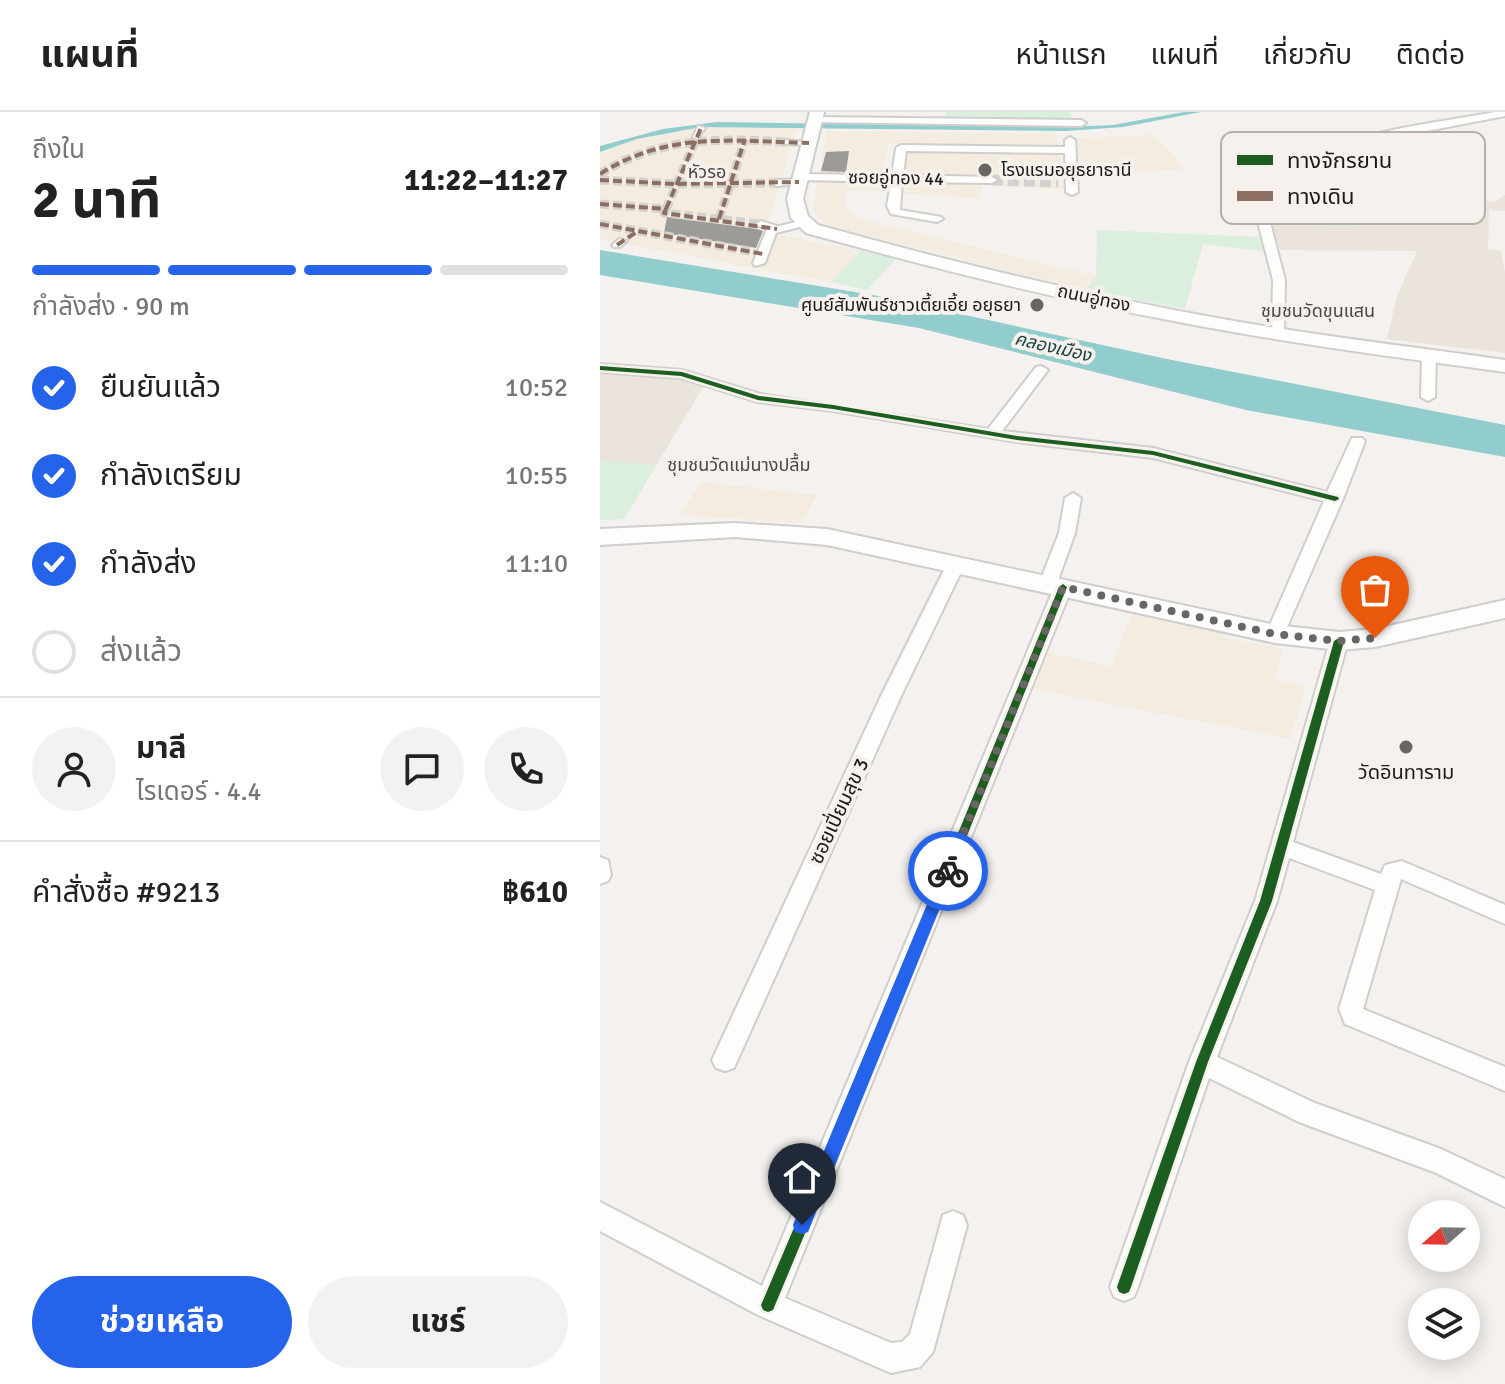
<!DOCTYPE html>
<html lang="th">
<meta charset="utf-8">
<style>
body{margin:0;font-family:Signika,"Noto Sans Thai",sans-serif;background:#f2f2f2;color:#222;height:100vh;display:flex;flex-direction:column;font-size:30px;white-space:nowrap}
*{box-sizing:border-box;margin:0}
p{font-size:26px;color:#767676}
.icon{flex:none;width:44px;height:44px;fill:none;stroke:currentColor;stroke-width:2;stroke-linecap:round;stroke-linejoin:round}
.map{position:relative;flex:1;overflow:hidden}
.drawer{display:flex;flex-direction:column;background:#fff;width:600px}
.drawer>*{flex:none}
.needle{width:52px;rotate:250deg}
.tools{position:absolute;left:808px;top:1088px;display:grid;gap:16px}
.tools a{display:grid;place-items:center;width:72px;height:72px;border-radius:50%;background:#fff;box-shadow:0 4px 20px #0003;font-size:40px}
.pin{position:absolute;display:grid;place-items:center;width:68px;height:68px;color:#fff;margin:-82px -34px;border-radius:50% 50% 50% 0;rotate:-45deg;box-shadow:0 0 8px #0007}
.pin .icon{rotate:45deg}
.courier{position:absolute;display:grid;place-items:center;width:80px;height:80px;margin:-40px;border:6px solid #2563eb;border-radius:50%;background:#fff;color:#222;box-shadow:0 2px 10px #0007}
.headline em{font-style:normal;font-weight:700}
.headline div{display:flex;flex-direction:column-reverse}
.headline{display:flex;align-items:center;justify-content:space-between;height:136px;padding:0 32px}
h1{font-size:52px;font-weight:700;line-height:60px}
.bar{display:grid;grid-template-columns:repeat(4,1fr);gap:12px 8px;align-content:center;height:96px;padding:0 32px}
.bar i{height:10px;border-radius:6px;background:#e0e0e0}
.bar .current{background:#2563eb}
.bar p{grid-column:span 4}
.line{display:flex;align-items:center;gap:20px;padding:0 32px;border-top:2px solid #e0e0e0}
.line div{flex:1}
.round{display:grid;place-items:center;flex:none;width:84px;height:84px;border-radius:42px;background:#f2f2f2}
ol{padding:0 32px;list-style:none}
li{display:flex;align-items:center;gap:24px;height:88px}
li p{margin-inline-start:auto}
li .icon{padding:8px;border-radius:50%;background:#2563eb;color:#fff;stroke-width:4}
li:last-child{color:#767676}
li i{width:44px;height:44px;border:4px solid #e0e0e0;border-radius:50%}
.primary-button{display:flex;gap:16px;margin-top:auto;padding:16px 32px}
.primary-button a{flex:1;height:92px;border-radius:48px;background:#2563eb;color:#fff;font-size:32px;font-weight:700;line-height:92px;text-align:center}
.primary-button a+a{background:#f2f2f2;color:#222}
header{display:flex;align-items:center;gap:48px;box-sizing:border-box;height:112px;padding:0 40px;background:#fff;border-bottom:2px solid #e0e0e0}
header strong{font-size:38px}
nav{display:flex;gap:44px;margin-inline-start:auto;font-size:28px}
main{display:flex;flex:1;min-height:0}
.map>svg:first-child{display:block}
</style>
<header>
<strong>แผนที่</strong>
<nav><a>หน้าแรก</a><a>แผนที่</a><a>เกี่ยวกับ</a><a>ติดต่อ</a></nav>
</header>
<main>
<section class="drawer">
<div class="headline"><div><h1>2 นาที</h1><p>ถึงใน</p></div><em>11:22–11:27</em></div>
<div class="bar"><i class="current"></i><i class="current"></i><i class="current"></i><i></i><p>กำลังส่ง · 90 m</p></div>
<ol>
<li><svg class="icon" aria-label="check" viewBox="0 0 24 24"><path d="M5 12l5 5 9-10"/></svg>ยืนยันแล้ว<p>10:52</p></li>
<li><svg class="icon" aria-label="check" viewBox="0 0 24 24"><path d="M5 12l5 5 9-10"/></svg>กำลังเตรียม<p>10:55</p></li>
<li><svg class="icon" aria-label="check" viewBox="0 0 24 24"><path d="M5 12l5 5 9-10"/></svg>กำลังส่ง<p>11:10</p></li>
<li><i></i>ส่งแล้ว</li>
</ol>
<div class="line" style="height:144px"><a class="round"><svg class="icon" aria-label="person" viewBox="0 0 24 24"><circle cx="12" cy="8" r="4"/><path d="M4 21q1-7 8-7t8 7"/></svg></a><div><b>มาลี</b><p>ไรเดอร์ · 4.4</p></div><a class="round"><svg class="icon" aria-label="chat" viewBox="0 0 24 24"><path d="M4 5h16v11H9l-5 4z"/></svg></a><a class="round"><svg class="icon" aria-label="phone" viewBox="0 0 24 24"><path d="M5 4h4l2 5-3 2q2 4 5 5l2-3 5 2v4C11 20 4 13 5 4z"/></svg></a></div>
<div class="line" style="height:104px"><div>คำสั่งซื้อ #9213</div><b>฿610</b></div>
<div class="primary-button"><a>ช่วยเหลือ</a><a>แชร์</a></div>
</section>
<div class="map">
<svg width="905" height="1272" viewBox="0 0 905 1272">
<rect width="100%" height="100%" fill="#f4f1ee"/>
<path fill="#f3ecdf" d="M 101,15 L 197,17 L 154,156 L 0,127 L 0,42 L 37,27 Z
M 227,19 L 457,22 L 457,34 L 288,32 L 281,79 L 246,79 L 245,94 L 257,105 L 271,110 L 496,164 L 486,178 L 232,115 L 219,106 L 213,97 Z
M 552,23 L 576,45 L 583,57 L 485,65 L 475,26 Z
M 308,37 L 460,40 L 465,77 L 382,73 L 379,87 L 302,81 Z
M 172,122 L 261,139 L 231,170 L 159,157 Z
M 102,370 L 217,383 L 201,411 L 79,403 Z
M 531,503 L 625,521 L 624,525 L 683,537 L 675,567 L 706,574 L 690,627 L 424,575 L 440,539 L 511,554 Z"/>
<path fill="#eae4dc" d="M 685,65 L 832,80 L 895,90 L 905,83 L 905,99 L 889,98 L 888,137 L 901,139 L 905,161 L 905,241 L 787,227 L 797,184 L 817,139 L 680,138 L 667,97 L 671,80 Z
M 0,258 L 77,263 L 105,272 L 24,407 L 0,408 Z"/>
<path fill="#dbefdf" d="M 346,0 L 471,0 L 472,9 L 346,6 Z
M 695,96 L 757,99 L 760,115 L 697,112 Z
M 497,118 L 661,125 L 664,139 L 603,132 L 585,197 L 486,178 L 496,164 Z
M 261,139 L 296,147 L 267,178 L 231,170 Z
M 0,349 L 56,353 L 24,407 L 0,408 Z"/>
<path fill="#91cdcc" d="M 584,0 L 601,0 L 523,15 L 466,19 L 101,15 L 37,27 L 0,40 L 0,34 L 63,17 L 117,10 L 467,15 L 513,13 Z
M 0,138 L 273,183 L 567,247 L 905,313 L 905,345 L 646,298 L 319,216 L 0,163 Z"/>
<path fill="#9d9b98" d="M 249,39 L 246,60 L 221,59 L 226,40 Z
M 67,105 L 157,117 L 163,119 L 156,136 L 64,121 Z"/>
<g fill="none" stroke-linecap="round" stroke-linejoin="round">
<path stroke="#d4d1ce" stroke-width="9" stroke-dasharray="9 4" stroke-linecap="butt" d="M 0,62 C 58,25 120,26 186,30
M 0,68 L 76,72 L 176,71
M 0,92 L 66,97 L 64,101 L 161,112
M 66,97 L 97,25
M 119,107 L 145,27
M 0,112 L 154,140"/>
<path stroke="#d4d1ce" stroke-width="11" stroke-dasharray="11 5" stroke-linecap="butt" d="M 392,68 L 458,70"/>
<g stroke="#d0cecc" stroke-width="4">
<path id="pedestrian" d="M 98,14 L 105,16 L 97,27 L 93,25 Z
M 186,28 L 213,31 L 209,33 L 183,32 Z
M 199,67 L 203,70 L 202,72 L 176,74 L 172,71 L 176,68 Z
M 161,109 L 180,115 L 182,117 L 177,120 L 158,114 L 156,112 Z
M 19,127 L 27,129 L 20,135 L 14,135 L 12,133 Z"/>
</g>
<g stroke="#d0cecc" stroke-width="4">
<path id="minor" d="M 895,0 L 905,0 L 905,4 L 780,28 L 816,54 L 822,73 L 814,73 L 807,58 L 771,30 C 729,43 695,58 665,91 L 685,168 L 684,222 L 672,225 L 673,168 L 653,91 C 710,20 812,16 895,0 Z
M 215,5 L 481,8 L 486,11 L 481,14 L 212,10 Z
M 470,25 L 475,28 L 478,80 L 472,83 L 466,80 L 465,41 L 306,39 L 303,63 L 392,65 L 397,68 L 392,71 L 302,70 L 300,98 L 341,105 L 343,107 L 337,110 L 291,102 L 287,94 L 291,70 L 200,68 L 195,65 L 200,62 L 292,63 L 296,36 L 301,33 L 465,35 L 465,28 Z
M 204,108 L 208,109 L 208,113 L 176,121 L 165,151 L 155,154 L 153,151 L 167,117 Z
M 829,239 L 836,243 L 835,285 L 828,289 L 821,285 L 822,243 Z
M 0,252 L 82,258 L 160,282 L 388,317 L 436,255 L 441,254 L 448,258 L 402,319 L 553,336 L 727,380 L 752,326 L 762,326 L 765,329 L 743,387 L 684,522 L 675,528 L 666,522 L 724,389 L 553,346 L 417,330 L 233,299 L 158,290 L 81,266 L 0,260 Z
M 473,381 L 481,386 L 475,421 L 457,471 L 469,471 L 472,475 L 185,1186 L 291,1231 L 302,1230 L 310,1222 L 343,1103 L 353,1099 L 363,1103 L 367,1113 L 333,1240 L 320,1255 L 291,1261 L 158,1203 L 0,1119 L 0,1090 L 162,1174 L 454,476 L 442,476 L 439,472 L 459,421 L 465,386 Z
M 356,447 L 365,452 L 301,584 L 134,956 L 125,959 L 116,956 L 112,948 L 281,584 L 347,452 Z
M 739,523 L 748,529 L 693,730 L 781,762 L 785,753 L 802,749 L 905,793 L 905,812 L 801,767 L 763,897 L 905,955 L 905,979 L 745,912 L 739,897 L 775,778 L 689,746 L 677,789 L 617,945 L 715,991 L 841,1037 L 905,1067 L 905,1095 L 834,1060 L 699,1010 L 609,966 L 538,1175 L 534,1185 L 524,1189 L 514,1185 L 510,1175 L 589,950 L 655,789 L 730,529 Z
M 0,745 L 8,748 L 11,763 L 8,769 L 0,772 Z"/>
</g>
<g stroke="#d0cecc" stroke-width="4">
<path id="secondary" d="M 210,0 L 224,0 L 203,87 L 208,104 L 218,113 C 369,155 521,191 676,216 C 752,228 829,237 905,248 L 905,260 C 796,245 687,231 579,210 C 453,187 329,155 206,121 L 191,106 L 187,87 Z
M 135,411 L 227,417 L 675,513 L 739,520 L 775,517 L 905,488 L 905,506 L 775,535 L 739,538 L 675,531 L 227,433 L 135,425 L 0,433 L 0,417 Z"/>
</g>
<use href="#pedestrian" fill="#fdfdfc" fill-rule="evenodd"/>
<use href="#minor" fill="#fdfdfc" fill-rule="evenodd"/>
<use href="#secondary" fill="#fdfdfc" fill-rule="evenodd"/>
<path stroke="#8d6e63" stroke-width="4" stroke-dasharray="9 4" stroke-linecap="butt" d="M 0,62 C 68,19 132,29 209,31
M 0,68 L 76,72 L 199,70
M 0,92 L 66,97 L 64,101 L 177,117
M 66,97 L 101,16
M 119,107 L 145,27
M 0,112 L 163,142
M 17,133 L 38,119"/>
<g stroke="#f6f1ec" stroke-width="5">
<path id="cycleway" d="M 0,254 L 82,260 L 159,284 L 233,293 L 417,324 L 553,339 L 738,385 L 739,387 L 735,389 L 553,343 L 417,328 L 233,297 L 158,288 L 81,264 L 0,258 Z
M 463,472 L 467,475 L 264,980 L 173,1198 L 168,1200 L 163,1198 L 161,1193 L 252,980 L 459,475 Z
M 739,526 L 744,529 L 672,789 L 608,950 L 531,1175 L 529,1180 L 524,1182 L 519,1180 L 517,1175 L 596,950 L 660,789 L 734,529 Z"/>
</g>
<use href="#cycleway" fill="#1b5e20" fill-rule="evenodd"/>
</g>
<path fill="#2563eb" d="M 348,753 L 355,759 L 208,1120 L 202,1122 L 195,1120 L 193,1113 L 341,759 Z"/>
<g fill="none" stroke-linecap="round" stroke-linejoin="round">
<path stroke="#686564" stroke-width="8" stroke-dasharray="0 14.4" d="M 348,759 L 463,475 L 675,522 L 739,529 L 775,526"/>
</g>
<g fill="#686564" stroke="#f6f1ec" stroke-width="3">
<circle cx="385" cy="58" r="8"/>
<circle cx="437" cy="193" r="8"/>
<circle cx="806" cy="635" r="8"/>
</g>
<g text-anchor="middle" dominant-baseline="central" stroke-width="8" stroke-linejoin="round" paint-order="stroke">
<g font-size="18" fill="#1c1a19" stroke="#f6f1ec" text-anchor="start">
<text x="401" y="58">โรงแรมอยุธยาธานี</text>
<text x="421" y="193" text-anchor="end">ศูนย์สัมพันธ์ชาวเตี้ยเอี้ย อยุธยา</text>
</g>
<g font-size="18" fill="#4c4743" stroke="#f6f1ec">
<text x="107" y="60">หัวรอ</text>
<text x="718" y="199">ชุมชนวัดขุนแสน</text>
<text x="139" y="353">ชุมชนวัดแม่นางปลื้ม</text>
</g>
<g font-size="18" fill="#1c1a19" stroke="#f6f1ec">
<text transform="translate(296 66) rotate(1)">ซอยอู่ทอง 44</text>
<text transform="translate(494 186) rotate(12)">ถนนอู่ทอง</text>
</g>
<g font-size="18" font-style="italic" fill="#194242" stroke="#f6f1ec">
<text transform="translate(453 235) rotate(13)">คลองเมือง</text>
</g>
<g font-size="20" fill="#1c1a19" stroke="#f6f1ec">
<text x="806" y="660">วัดอินทาราม</text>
</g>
<g font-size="20" fill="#1c1a19" stroke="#f6f1ec">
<text transform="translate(239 699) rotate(-65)">ซอยเปี่ยมสุข 3</text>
</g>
</g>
<rect x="621" y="20" width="264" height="92" rx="12" fill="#f6f1ec" stroke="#b5b0ad" stroke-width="2"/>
<rect x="637" y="43" width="36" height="10" fill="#1b5e20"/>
<rect x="637" y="79" width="36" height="10" fill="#8d6e63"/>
<g font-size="22" fill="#1c1a19">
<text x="687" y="56">ทางจักรยาน</text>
<text x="687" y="92">ทางเดิน</text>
</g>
</svg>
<div class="tools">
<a><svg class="needle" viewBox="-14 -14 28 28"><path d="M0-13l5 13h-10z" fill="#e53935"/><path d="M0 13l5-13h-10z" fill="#767676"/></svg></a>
<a><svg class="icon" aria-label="layers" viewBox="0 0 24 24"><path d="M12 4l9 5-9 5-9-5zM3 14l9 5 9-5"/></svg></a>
</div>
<div class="pin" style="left:775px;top:526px;background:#ea580c"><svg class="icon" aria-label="bag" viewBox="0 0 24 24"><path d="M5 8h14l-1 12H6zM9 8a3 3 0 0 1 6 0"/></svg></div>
<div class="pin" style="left:202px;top:1113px;background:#1f2937"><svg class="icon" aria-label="home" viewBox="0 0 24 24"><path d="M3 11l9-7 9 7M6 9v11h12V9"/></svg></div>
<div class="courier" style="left:348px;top:759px"><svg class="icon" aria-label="bike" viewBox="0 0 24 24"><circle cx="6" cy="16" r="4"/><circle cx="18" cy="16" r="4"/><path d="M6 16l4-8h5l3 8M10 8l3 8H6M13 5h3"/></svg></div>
</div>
</main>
